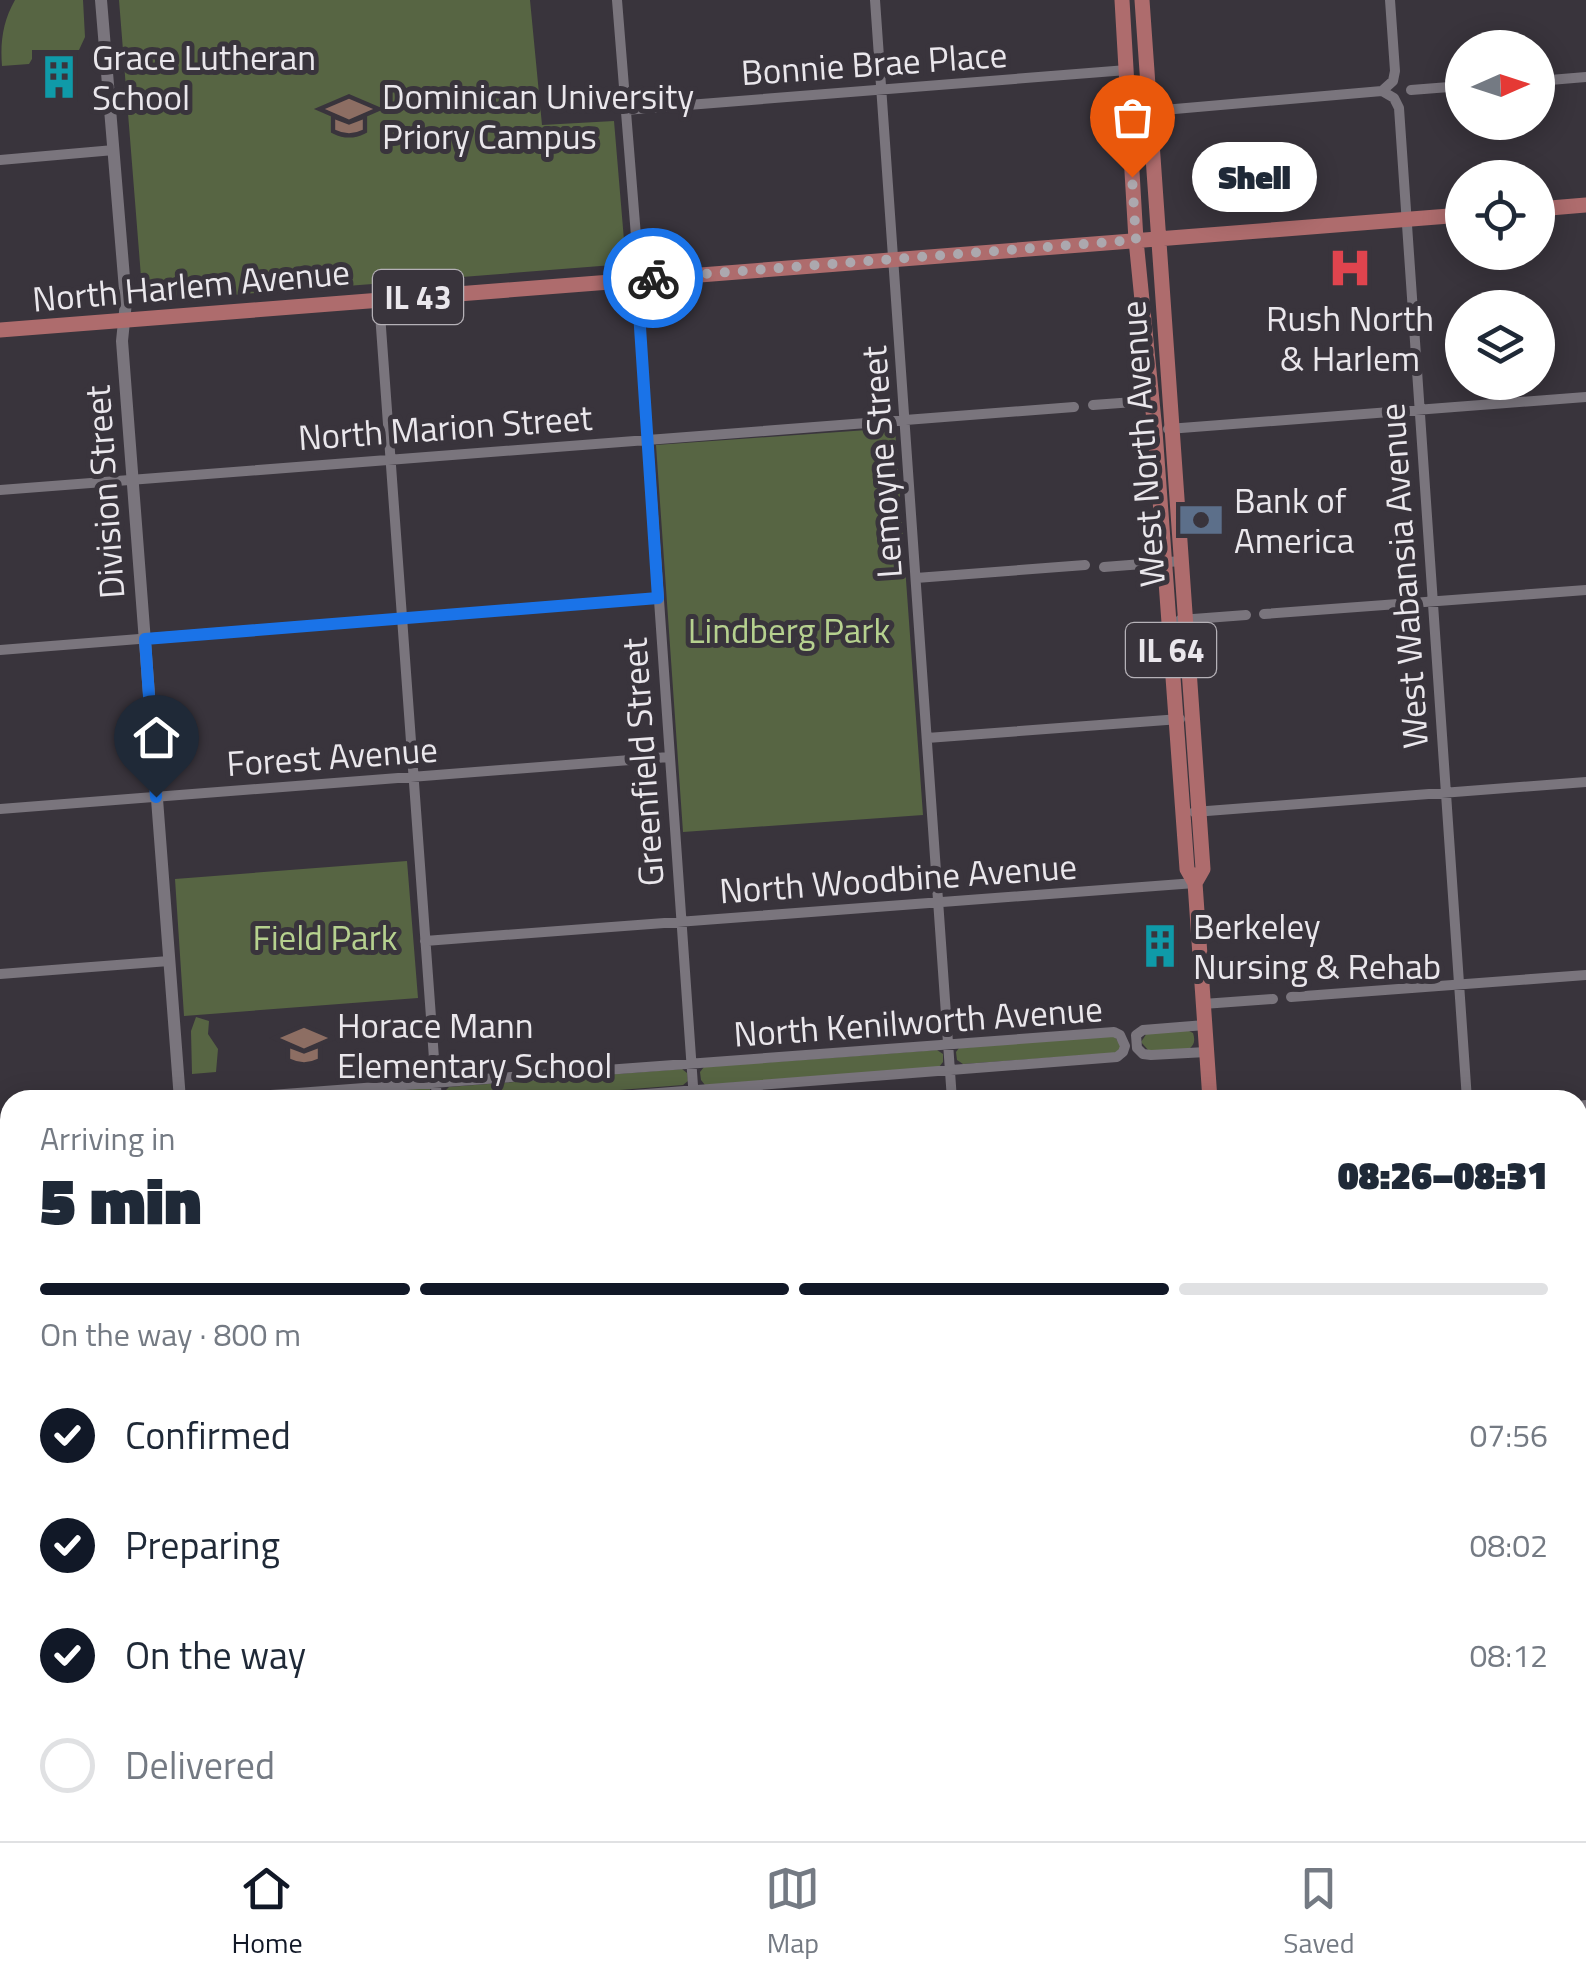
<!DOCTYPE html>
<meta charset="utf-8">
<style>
body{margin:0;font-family:"Titillium Web",sans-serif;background:#f6f6f7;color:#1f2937;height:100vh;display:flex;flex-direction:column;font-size:38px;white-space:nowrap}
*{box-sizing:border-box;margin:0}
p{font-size:32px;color:#747a83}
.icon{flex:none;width:55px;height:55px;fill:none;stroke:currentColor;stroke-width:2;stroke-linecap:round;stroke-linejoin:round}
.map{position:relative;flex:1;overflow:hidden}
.sheet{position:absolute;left:0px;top:1090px;width:1588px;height:752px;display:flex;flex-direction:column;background:#fff;border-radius:30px 30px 0 0;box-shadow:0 5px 25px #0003}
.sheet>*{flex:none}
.needle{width:65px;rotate:87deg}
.buttons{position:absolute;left:1445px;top:30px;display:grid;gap:20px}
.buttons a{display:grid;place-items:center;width:110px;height:110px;border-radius:50%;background:#fff;box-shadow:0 5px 25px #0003;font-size:50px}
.pin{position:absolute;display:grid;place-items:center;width:85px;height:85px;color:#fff;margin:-102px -42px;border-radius:50% 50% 50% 0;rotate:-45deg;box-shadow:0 0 10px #0007}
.pin .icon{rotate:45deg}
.courier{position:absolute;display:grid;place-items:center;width:100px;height:100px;margin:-50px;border:8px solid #1a73e8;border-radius:50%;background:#fff;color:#222;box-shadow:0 2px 12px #0007}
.bubble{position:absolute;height:70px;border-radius:35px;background:#fff;box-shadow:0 5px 25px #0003;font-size:32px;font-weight:800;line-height:70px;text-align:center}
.headline em{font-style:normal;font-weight:800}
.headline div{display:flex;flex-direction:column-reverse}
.headline{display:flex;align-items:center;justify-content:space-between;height:170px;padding:0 40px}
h1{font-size:65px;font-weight:800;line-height:75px}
.bar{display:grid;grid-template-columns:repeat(4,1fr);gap:15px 10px;align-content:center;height:120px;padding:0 40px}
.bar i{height:12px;border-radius:8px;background:#e0e1e3}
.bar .active{background:#111827}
.bar p{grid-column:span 4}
ol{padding:0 40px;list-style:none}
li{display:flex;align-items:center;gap:30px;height:110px}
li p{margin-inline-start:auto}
li .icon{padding:10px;border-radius:50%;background:#111827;color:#fff;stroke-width:4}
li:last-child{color:#747a83}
li i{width:55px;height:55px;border:5px solid #e0e1e3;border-radius:50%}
.tab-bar{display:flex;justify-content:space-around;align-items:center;height:140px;border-top:2px solid #e0e1e3;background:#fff;font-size:28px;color:#747a83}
.tab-bar a{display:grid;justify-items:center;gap:5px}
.tab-bar .active{color:#111827}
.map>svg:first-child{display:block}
</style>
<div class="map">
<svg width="1586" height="1841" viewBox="0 0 1586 1841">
<rect width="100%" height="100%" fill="#39343c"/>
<path fill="#576543" d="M 15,0 L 83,0 L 85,37 L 79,50 L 32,50 L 32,59 L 29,64 L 2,66 C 0,42 3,21 15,0 Z
M 119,0 L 530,0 L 542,125 L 614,121 L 626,264 L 143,302 Z
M 895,428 L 923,815 L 683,832 L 656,445 Z
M 407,861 L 418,998 L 184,1016 L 175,879 Z
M 196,1017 L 209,1021 L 208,1034 L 218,1049 L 216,1072 L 192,1074 L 191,1031 Z
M 1187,1030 L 1193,1033 C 1195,1040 1195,1044 1189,1049 L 1149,1051 L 1141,1042 L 1147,1033 Z
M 1114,1036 L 1122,1047 L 1115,1053 L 963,1064 L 957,1060 L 956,1052 L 959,1048 Z
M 937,1050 L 943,1054 L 943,1062 L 939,1067 L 705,1085 L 701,1080 L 700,1072 L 704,1067 Z
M 682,1069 L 687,1073 L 688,1081 L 683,1085 L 492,1100 L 444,1100 L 444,1092 L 449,1087 Z
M 426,1088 L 430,1089 L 432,1100 L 273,1100 Z"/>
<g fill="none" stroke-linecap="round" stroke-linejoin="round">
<path stroke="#7a757d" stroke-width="10" d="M 617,0 L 638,261 L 638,300 L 694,1100
M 875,0 L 952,1100
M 1538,81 L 1586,77
M 1411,90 L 1462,86
M 1382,91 L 1394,98 L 1399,108 L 1467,1100
M 1382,91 L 1393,81 L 1395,71 L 1390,0
M 625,110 L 1127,70
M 1129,113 L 1382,91
M 0,160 L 114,150
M 379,300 L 437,1100
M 1093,405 L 1134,402 L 1150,395
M 1168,429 L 1586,397
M 0,490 L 1074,407
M 1104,567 L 1181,561
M 916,578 L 1085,565
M 1264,614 L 1586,590
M 1180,620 L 1246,615
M 0,650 L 658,598
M 927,738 L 1180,719
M 0,809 L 669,757
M 1194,812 L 1586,782
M 425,941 L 1195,883
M 0,974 L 169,961
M 1291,997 L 1586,975
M 1203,1004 L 1273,999
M 1205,1025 L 1143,1030 L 1136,1035 L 1137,1048 L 1143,1054 L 1151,1055 L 1206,1052
M 204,1100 L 1114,1032 L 1120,1035 L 1125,1046 L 1123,1052 L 1117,1057 L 569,1100
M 1578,1106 L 1586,1105
M 0,1129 L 10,1128
M 1578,1234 L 1586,1234
M 0,1290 L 10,1289
M 1578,1489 L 1586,1488
M 0,1576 L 10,1575
M 1578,1617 L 1586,1616
M 0,1703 L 10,1702
M 1578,1745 L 1586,1745
M 0,1830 L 10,1830
M 504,1832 L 505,1841
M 776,1832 L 777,1841
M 1003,1832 L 1004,1841
M 1517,1832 L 1518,1841"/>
<path stroke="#7a757d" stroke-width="12" d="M 101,0 L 126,302 L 122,341 L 180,1100
M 1578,1359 L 1586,1358
M 0,1447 L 10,1446
M 235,1832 L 235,1841"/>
<path stroke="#ae6c6d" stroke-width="15" d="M 1122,0 L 1136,240 L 1155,431 L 1187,869 L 1195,883 L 1210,1100
M 1142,0 L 1203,869 L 1195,883
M 1538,209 L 1586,205
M 0,330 L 1462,215
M 1261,1832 L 1262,1841"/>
</g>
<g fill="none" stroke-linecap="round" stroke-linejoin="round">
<path stroke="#aca8ae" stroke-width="10" stroke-dasharray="0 18" d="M 653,278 L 1136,240 L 1132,177"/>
<path stroke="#1a73e8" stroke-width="12" d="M 156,797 L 145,639 L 658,598 L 638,297 L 638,279 L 653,278"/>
</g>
<defs>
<g id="building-bare" transform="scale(3.45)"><path d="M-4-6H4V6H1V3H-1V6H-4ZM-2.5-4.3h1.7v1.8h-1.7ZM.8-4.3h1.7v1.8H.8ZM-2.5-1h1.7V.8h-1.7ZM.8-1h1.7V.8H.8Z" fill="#0f9aa8" stroke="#39343c" stroke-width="2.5" paint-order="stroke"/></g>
<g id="university-bare" transform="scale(3.45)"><path d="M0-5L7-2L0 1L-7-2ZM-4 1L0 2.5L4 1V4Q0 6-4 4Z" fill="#8d6e63" stroke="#39343c" stroke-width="2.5" paint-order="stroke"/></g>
<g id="hospital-bare" transform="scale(3.45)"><path d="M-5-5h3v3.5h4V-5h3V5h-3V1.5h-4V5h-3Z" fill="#e0444e" stroke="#39343c" stroke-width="2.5" paint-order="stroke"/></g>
<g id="bank-bare" transform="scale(3.45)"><path d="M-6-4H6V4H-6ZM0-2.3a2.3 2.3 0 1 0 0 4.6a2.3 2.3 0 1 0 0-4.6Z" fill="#5c6f8a" stroke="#39343c" stroke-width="2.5" paint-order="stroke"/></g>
<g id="school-bare" transform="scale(3.45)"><path d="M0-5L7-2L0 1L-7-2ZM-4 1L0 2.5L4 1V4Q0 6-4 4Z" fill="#8d6e63" stroke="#39343c" stroke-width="2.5" paint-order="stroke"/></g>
</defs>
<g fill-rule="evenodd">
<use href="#building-bare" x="59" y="77"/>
<use href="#university-bare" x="349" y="116"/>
<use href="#hospital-bare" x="1350" y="268"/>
<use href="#bank-bare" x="1201" y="520"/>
<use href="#building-bare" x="1160" y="946"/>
<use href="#school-bare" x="304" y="1045"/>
</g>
<g text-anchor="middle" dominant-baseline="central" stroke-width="10" stroke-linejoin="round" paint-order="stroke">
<g fill="#39343c" stroke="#b5b1b7" stroke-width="2.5">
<rect x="373" y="270" width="90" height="54" rx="8"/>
<rect x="1126" y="623" width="90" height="54" rx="8"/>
</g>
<g font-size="32" font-weight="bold" fill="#eae7ec">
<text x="418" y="297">IL 43</text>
<text x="1171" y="650">IL 64</text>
</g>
<g font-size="35" fill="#eae7ec" stroke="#39343c" text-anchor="start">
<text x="92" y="57">Grace Lutheran<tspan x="92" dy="40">School</tspan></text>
<text x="382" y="96">Dominican University<tspan x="382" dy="40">Priory Campus</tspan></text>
<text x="1350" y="318" text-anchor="middle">Rush North<tspan x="1350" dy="40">&amp; Harlem</tspan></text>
<text x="1234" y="500">Bank of<tspan x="1234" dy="40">America</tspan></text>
<text x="1193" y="926">Berkeley<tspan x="1193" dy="40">Nursing &amp; Rehab</tspan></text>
<text x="337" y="1025">Horace Mann<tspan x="337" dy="40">Elementary School</tspan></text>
</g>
<g font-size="35" fill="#eae7ec" stroke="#39343c">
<text transform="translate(874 63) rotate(-4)">Bonnie Brae Place</text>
<text transform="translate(191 285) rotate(-5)">North Harlem Avenue</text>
<text transform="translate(445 427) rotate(-4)">North Marion Street</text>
<text transform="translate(1142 444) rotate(-94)">West North Avenue</text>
<text transform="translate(881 462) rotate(-94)">Lemoyne Street</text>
<text transform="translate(104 492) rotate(-94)">Division Street</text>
<text transform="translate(1403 576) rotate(-94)">West Wabansia Avenue</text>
<text transform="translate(332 756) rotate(-4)">Forest Avenue</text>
<text transform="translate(642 762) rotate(-94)">Greenfield Street</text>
<text transform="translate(898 878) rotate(-4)">North Woodbine Avenue</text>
<text transform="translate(918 1021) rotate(-4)">North Kenilworth Avenue</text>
</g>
<g font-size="35" fill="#b6d18f" stroke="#39343c">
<text x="789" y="630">Lindberg Park</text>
<text x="325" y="937">Field Park</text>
</g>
</g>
</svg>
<div class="buttons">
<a><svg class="needle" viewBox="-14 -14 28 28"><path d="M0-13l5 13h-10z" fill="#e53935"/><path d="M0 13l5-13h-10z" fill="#747a83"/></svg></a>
<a><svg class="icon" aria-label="locate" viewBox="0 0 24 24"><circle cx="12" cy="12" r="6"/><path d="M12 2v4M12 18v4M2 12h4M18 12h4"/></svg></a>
<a><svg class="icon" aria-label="layers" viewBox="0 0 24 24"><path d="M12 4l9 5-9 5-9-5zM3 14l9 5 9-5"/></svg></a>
</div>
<div class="pin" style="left:1132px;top:177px;background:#ea580c"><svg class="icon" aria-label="bag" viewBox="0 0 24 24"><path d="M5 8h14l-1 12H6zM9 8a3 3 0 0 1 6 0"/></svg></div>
<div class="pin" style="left:156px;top:797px;background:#1f2937"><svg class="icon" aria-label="home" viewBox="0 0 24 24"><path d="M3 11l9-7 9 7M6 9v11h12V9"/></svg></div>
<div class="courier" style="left:653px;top:278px"><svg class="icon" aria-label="bike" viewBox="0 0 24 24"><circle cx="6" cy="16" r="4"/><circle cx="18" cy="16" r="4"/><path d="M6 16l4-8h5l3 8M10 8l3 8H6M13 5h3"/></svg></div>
<div class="bubble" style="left:1192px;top:142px;width:125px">Shell</div>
<section class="sheet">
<div class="headline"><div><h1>5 min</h1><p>Arriving in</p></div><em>08:26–08:31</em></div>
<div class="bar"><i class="active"></i><i class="active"></i><i class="active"></i><i></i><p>On the way · 800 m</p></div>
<ol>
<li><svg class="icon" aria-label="check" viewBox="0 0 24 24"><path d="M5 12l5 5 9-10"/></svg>Confirmed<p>07:56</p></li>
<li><svg class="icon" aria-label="check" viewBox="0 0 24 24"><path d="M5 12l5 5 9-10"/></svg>Preparing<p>08:02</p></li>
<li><svg class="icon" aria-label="check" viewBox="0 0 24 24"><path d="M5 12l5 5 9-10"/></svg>On the way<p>08:12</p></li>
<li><i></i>Delivered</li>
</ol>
</section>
</div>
<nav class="tab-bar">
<a class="active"><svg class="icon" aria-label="home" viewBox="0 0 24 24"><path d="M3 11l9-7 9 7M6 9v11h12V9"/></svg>Home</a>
<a><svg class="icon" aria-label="map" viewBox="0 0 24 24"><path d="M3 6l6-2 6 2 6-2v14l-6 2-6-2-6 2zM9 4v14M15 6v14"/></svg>Map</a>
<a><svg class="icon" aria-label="saved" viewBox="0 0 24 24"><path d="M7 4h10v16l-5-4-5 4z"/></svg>Saved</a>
</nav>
